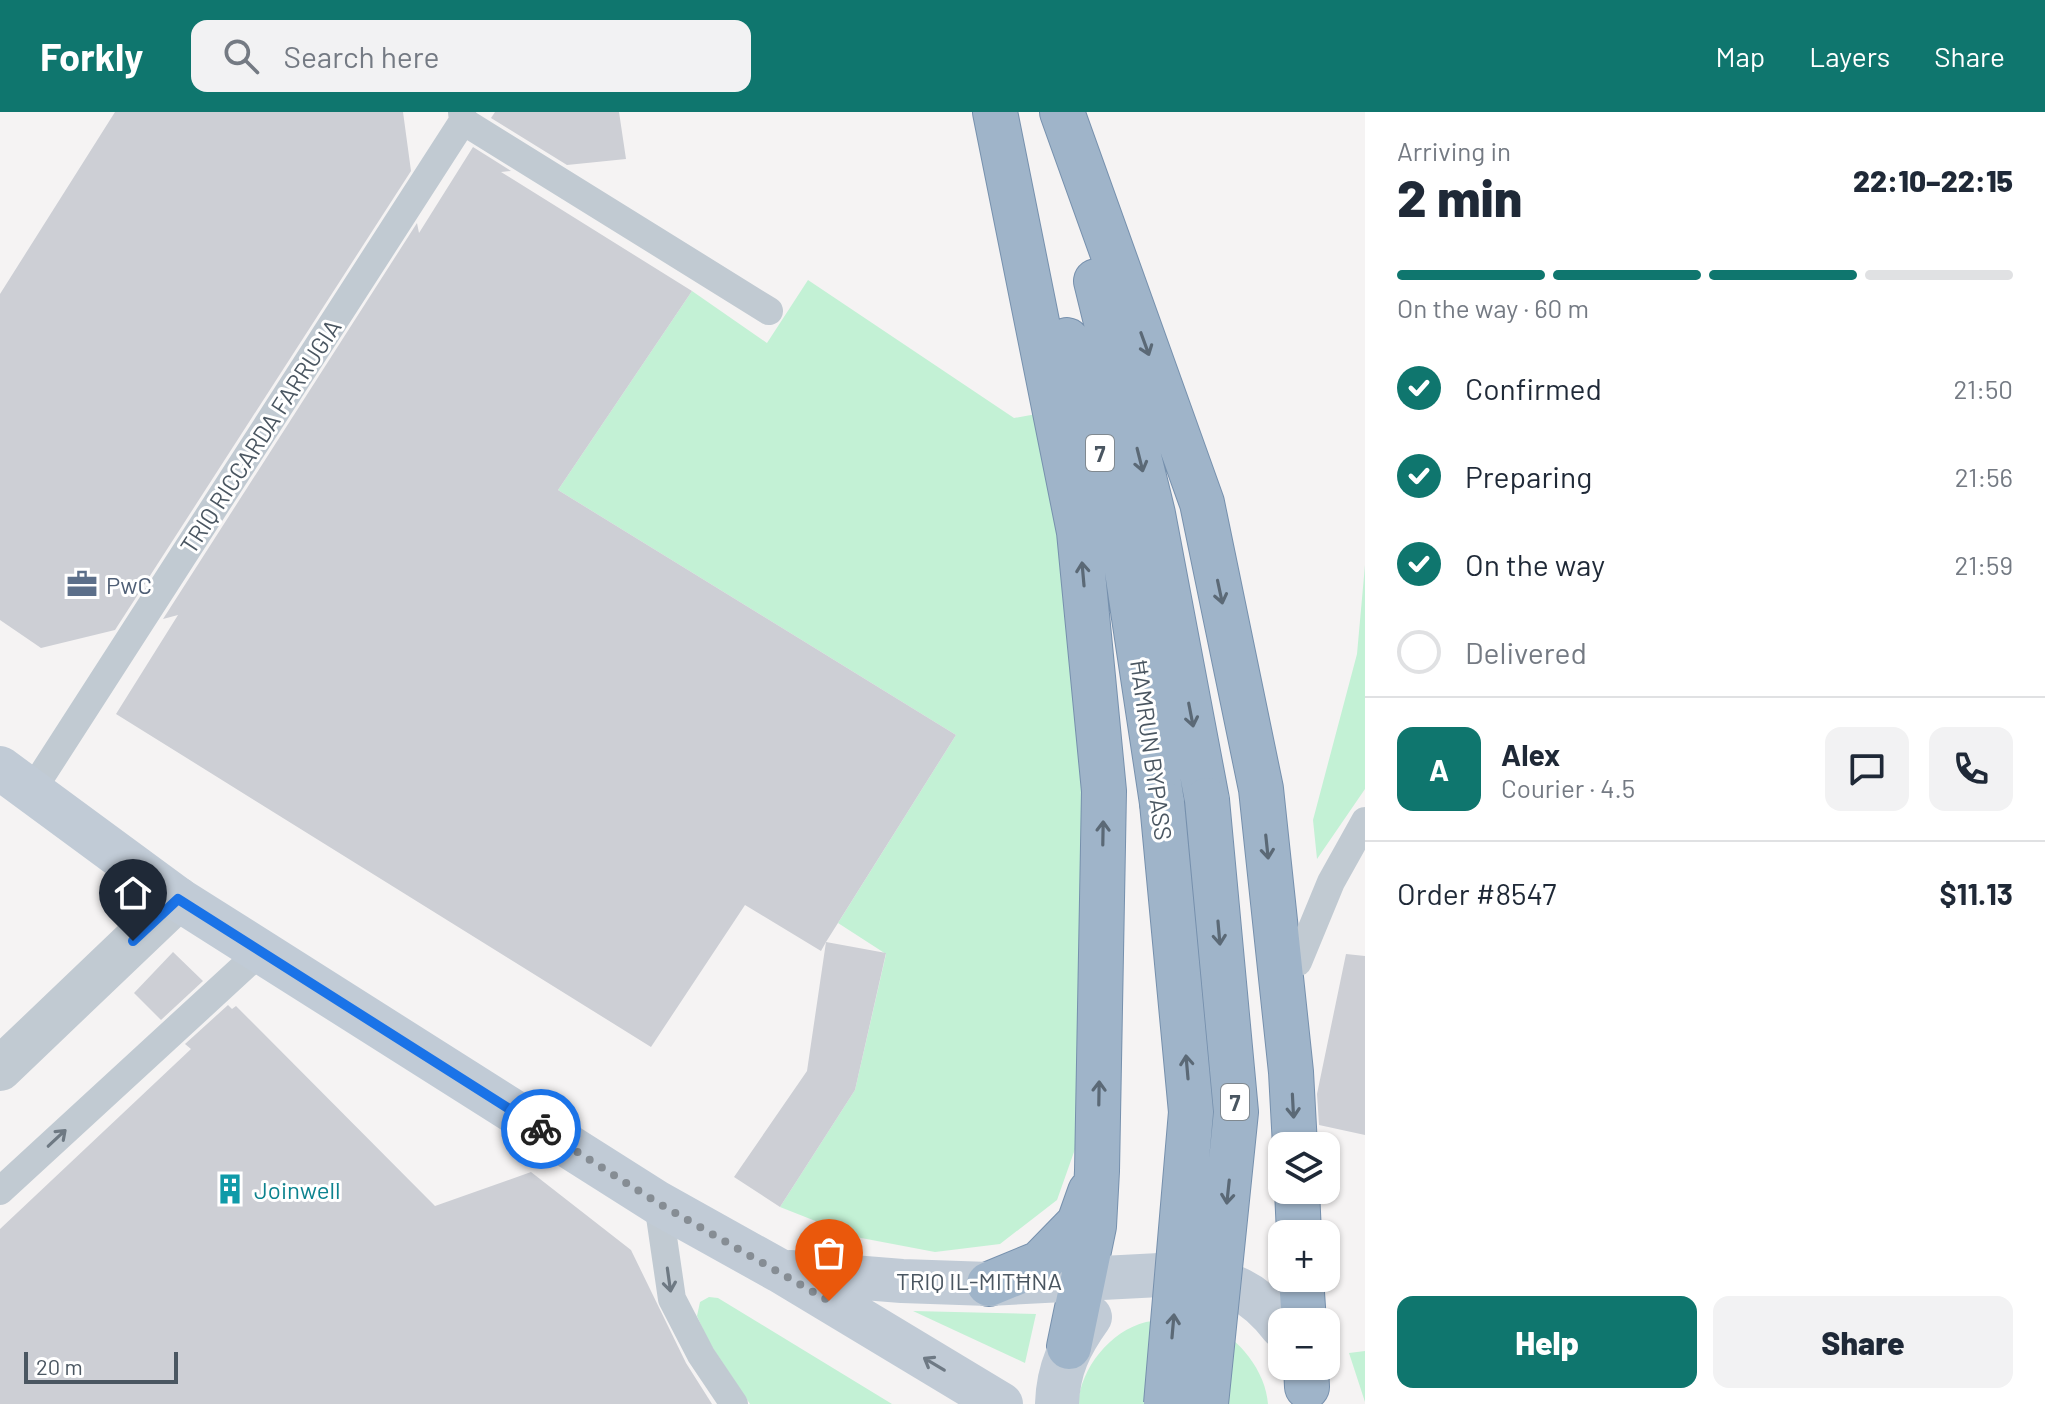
<!DOCTYPE html>
<meta charset="utf-8">
<style>
body{margin:0;font-family:Barlow,sans-serif;background:#f2f2f3;color:#1f2937;height:100vh;display:flex;flex-direction:column;font-size:30px;white-space:nowrap}
*{box-sizing:border-box;margin:0}
p{font-size:26px;color:#747a83}
.icon{flex:none;width:44px;height:44px;fill:none;stroke:currentColor;stroke-width:2;stroke-linecap:round;stroke-linejoin:round}
.map{position:relative;flex:1;overflow:hidden}
.sheet{display:flex;flex-direction:column;background:#fff;width:680px}
.sheet>*{flex:none}
.buttons{position:absolute;left:1268px;top:1020px;display:grid;gap:16px}
.buttons a{display:grid;place-items:center;width:72px;height:72px;border-radius:16px;background:#fff;box-shadow:0 2px 6px #0004;font-size:40px}
.scale{position:absolute;left:24px;bottom:20px;width:154px;box-sizing:border-box;padding-left:8px;border:4px solid #4a5661;border-top:0;font-size:22px;line-height:28px;white-space:nowrap;color:#4a5661;-webkit-text-stroke:6px #fff;paint-order:stroke}
.pin{position:absolute;display:grid;place-items:center;width:68px;height:68px;color:#fff;margin:-82px -34px;border-radius:50% 50% 50% 0;rotate:-45deg;box-shadow:0 0 8px #0007}
.pin .icon{rotate:45deg}
.courier{position:absolute;display:grid;place-items:center;width:80px;height:80px;margin:-40px;border:6px solid #1a73e8;border-radius:50%;background:#fff;color:#222;box-shadow:0 2px 10px #0007}
.summary em{font-style:normal;font-weight:800}
.summary div{display:flex;flex-direction:column-reverse}
.summary{display:flex;align-items:center;justify-content:space-between;height:136px;padding:0 32px}
h1{font-size:52px;font-weight:800;line-height:60px}
.bar{display:grid;grid-template-columns:repeat(4,1fr);gap:12px 8px;align-content:center;height:96px;padding:0 32px}
.bar i{height:10px;border-radius:6px;background:#e0e1e3}
.bar .active{background:#0f766e}
.bar p{grid-column:span 4}
.line{display:flex;align-items:center;gap:20px;padding:0 32px;border-top:2px solid #e0e1e3}
.line div{flex:1}
.round{display:grid;place-items:center;flex:none;width:84px;height:84px;border-radius:16px;background:#f2f2f3}
ol{padding:0 32px;list-style:none}
li{display:flex;align-items:center;gap:24px;height:88px}
li p{margin-inline-start:auto}
li .icon{padding:8px;border-radius:50%;background:#0f766e;color:#fff;stroke-width:4}
li:last-child{color:#747a83}
li i{width:44px;height:44px;border:4px solid #e0e1e3;border-radius:50%}
.button{display:flex;gap:16px;margin-top:auto;padding:16px 32px}
.button a{flex:1;height:92px;border-radius:16px;background:#0f766e;color:#fff;font-size:32px;font-weight:800;line-height:92px;text-align:center}
.button a+a{background:#f2f2f3;color:#1f2937}
header{display:flex;align-items:center;gap:48px;box-sizing:border-box;height:112px;padding:0 40px;background:#0f766e;color:#fff}
header strong{font-size:38px}
nav{display:flex;gap:44px;margin-inline-start:auto;font-size:28px}
.search{width:560px;height:72px;background:#f2f2f3;display:flex;align-items:center;gap:20px;box-sizing:border-box;padding:0 28px;border-radius:16px;color:#747a83;font-size:30px}
main{display:flex;flex:1;min-height:0}
.map>svg:first-child{display:block}
</style>
<header>
<strong>Forkly</strong>
<div class="search"><svg class="icon" aria-label="search" viewBox="0 0 24 24"><circle cx="10" cy="10" r="6"/><path d="M15 15l6 6"/></svg>Search here</div>
<nav><a>Map</a><a>Layers</a><a>Share</a></nav>
</header>
<main>
<div class="map">
<svg width="1365" height="1292" viewBox="0 0 1365 1292">
<rect width="100%" height="100%" fill="#f5f3f3"/>
<path fill="#c3f1d5" d="M 808,168 L 1014,306 L 1042,301 L 1075,497 L 1090,709 L 1080,1023 L 1057,1088 L 1000,1132 L 935,1140 L 856,1125 L 780,1095 L 855,978 L 886,842 L 838,811 L 956,623 L 558,378 L 692,179 L 767,231 Z
M 1365,453 L 1365,677 L 1317,747 L 1313,708 L 1357,542 Z
M 709,1185 L 718,1186 L 892,1292 L 750,1292 L 708,1229 L 697,1204 L 700,1190 Z
M 913,1199 L 1036,1202 L 1025,1251 Z
M 1178,1206 C 1188,1208 1200,1209 1209,1213 C 1239,1225 1266,1260 1268,1292 L 1078,1292 C 1081,1256 1110,1219 1146,1210 C 1156,1208 1167,1207 1178,1206 Z
M 1365,1239 L 1365,1290 L 1349,1241 Z"/>
<path fill="#cdcfd5" d="M 115,0 L 403,0 L 411,59 L 115,518 L 41,536 L 0,508 L 0,182 Z
M 495,0 L 619,0 L 626,47 L 567,53 L 491,6 Z
M 473,35 L 511,59 L 501,60 L 692,179 L 558,378 L 956,623 L 826,830 L 886,841 L 855,978 L 780,1095 L 734,1065 L 807,959 L 826,830 L 821,839 L 745,793 L 651,935 L 116,602 L 178,503 L 163,507 L 417,111 L 419,121 Z
M 173,840 L 203,869 L 161,908 L 134,881 Z
M 1346,842 L 1365,844 L 1365,1023 L 1319,1013 L 1317,982 Z
M 228,893 L 232,897 L 236,894 L 435,1094 L 531,1060 L 631,1138 L 686,1251 L 712,1292 L 0,1292 L 0,1117 L 191,937 L 185,932 Z"/>
<g fill="none" stroke-linecap="round" stroke-linejoin="round">
<g stroke="#7690ad" stroke-width="46">
<path id="trunk" d="M 995,0 L 1079,420 L 1104,679 L 1097,1059 L 1094,1114 L 1069,1235
M 1062,0 L 1202,391 L 1261,677 L 1291,960 L 1295,1034
M 1096,169 L 1153,402 L 1207,688
M 1067,228 L 1119,406 L 1162,691
M 1297,1078 L 1299,1122
M 1301,1166 L 1304,1210
M 989,1172 L 1040,1151 L 1079,1111 L 1090,1080
M 1306,1254 L 1307,1275"/>
</g>
<path stroke="#c1cad2" stroke-width="28" d="M 463,9 L 769,199
M 31,680 L 463,9 L 462,0
M 1279,850 L 1298,850 L 1331,770 L 1365,709
M 0,1079 L 261,839
M 658,1091 L 672,1187 L 701,1243 L 734,1292"/>
<path stroke="#c1cad2" stroke-width="44" d="M 0,957 L 178,787"/>
<path stroke="#c1cbd6" stroke-width="44" d="M 0,656 L 178,787 L 658,1091 L 780,1159 L 1001,1292
M 790,1160 L 902,1169 L 989,1172 L 1179,1162
M 1182,1162 C 1229,1170 1253,1177 1282,1215
M 1057,1292 C 1058,1257 1070,1233 1090,1205"/>
<use href="#trunk" stroke="#9fb4c9" stroke-width="44"/>
<g stroke="#7690ad" stroke-width="46" stroke-linecap="butt">
<path id="trunk-bridge" d="M 1162,691 L 1191,1000 L 1166,1292
M 1206,1292 L 1236,1000 L 1207,688"/>
</g>
<use href="#trunk-bridge" stroke="#9fb4c9" stroke-width="44"/>
</g>
<defs><path id="oneway-shaft" d="M-6 0H5M1.5-3L5.5 0L1.5 3" fill="none" stroke-width="1.6" stroke-linecap="round" stroke-linejoin="round" transform="scale(2)"/></defs>
<g stroke="#5b6976">
<use href="#oneway-shaft" transform="translate(1145 232) rotate(70)"/>
<use href="#oneway-shaft" transform="translate(1140 348) rotate(76)"/>
<use href="#oneway-shaft" transform="translate(1083 462) rotate(-95)"/>
<use href="#oneway-shaft" transform="translate(1220 480) rotate(78)"/>
<use href="#oneway-shaft" transform="translate(1191 603) rotate(79)"/>
<use href="#oneway-shaft" transform="translate(1103 721) rotate(-89)"/>
<use href="#oneway-shaft" transform="translate(1267 735) rotate(84)"/>
<use href="#oneway-shaft" transform="translate(1219 821) rotate(85)"/>
<use href="#oneway-shaft" transform="translate(1187 955) rotate(-95)"/>
<use href="#oneway-shaft" transform="translate(1099 981) rotate(-89)"/>
<use href="#oneway-shaft" transform="translate(1293 994) rotate(87)"/>
<use href="#oneway-shaft" transform="translate(1228 1080) rotate(96)"/>
<use href="#oneway-shaft" transform="translate(1173 1214) rotate(-85)"/>
</g>
<g stroke="#6e7983">
<use href="#oneway-shaft" transform="translate(57 1026) rotate(-43)"/>
<use href="#oneway-shaft" transform="translate(669 1168) rotate(82)"/>
</g>
<use stroke="#6e7984" href="#oneway-shaft" transform="translate(934 1252) rotate(-149)"/>
<g fill="none" stroke-linecap="round" stroke-linejoin="round">
<path stroke="#868d94" stroke-width="8" stroke-dasharray="0 14.4" d="M 541,1017 L 658,1091 L 829,1189"/>
<path stroke="#1a73e8" stroke-width="10" d="M 133,829 L 178,787 L 541,1017"/>
</g>
<defs>
<g id="office-bare" transform="scale(2.4)"><path d="M-6-3h4V-5.5h4V-3h4V5H-6ZM-1-4.5V-3h2v-1.5ZM-6 0V1H6V0Z" fill="#5c6f8a" stroke="#fff" stroke-width="2.5" paint-order="stroke"/></g>
<g id="building-bare" transform="scale(2.4)"><path d="M-4-6H4V6H1V3H-1V6H-4ZM-2.5-4.3h1.7v1.8h-1.7ZM.8-4.3h1.7v1.8H.8ZM-2.5-1h1.7V.8h-1.7ZM.8-1h1.7V.8H.8Z" fill="#0f9aa8" stroke="#fff" stroke-width="2.5" paint-order="stroke"/></g>
</defs>
<g fill-rule="evenodd">
<use href="#office-bare" x="82" y="472"/>
<use href="#building-bare" x="230" y="1077"/>
</g>
<g text-anchor="middle" dominant-baseline="central" stroke-width="6" stroke-linejoin="round" paint-order="stroke">
<g fill="#fff" stroke="#808990" stroke-width="2">
<rect x="1086" y="323" width="28" height="36" rx="6"/>
<rect x="1221" y="972" width="28" height="36" rx="6"/>
</g>
<g font-size="22" font-weight="bold" fill="#4a5661">
<text x="1100" y="341">7</text>
<text x="1235" y="990">7</text>
</g>
<g font-size="24" fill="#4a5661" stroke="#fff">
<text transform="translate(260 324) rotate(-57)">TRIQ RICCARDA FARRUGIA</text>
<text transform="translate(1152 638) rotate(82)">ĦAMRUN BYPASS</text>
<text x="979" y="1168">TRIQ IL-MITĦNA</text>
</g>
<g font-size="24" fill="#4e5e75" stroke="#fff" text-anchor="start">
<text x="106" y="472">PwC</text>
</g>
<g font-size="24" fill="#0d838f" stroke="#fff" text-anchor="start">
<text x="254" y="1077">Joinwell</text>
</g>
</g>
</svg>
<div class="buttons">
<a><svg class="icon" aria-label="layers" viewBox="0 0 24 24"><path d="M12 4l9 5-9 5-9-5zM3 14l9 5 9-5"/></svg></a>
<a>+</a>
<a>−</a>
</div>
<div class="scale">20 m</div>
<div class="pin" style="left:829px;top:1189px;background:#ea580c"><svg class="icon" aria-label="bag" viewBox="0 0 24 24"><path d="M5 8h14l-1 12H6zM9 8a3 3 0 0 1 6 0"/></svg></div>
<div class="pin" style="left:133px;top:829px;background:#1f2937"><svg class="icon" aria-label="home" viewBox="0 0 24 24"><path d="M3 11l9-7 9 7M6 9v11h12V9"/></svg></div>
<div class="courier" style="left:541px;top:1017px"><svg class="icon" aria-label="bike" viewBox="0 0 24 24"><circle cx="6" cy="16" r="4"/><circle cx="18" cy="16" r="4"/><path d="M6 16l4-8h5l3 8M10 8l3 8H6M13 5h3"/></svg></div>
</div>
<section class="sheet">
<div class="summary"><div><h1>2 min</h1><p>Arriving in</p></div><em>22:10–22:15</em></div>
<div class="bar"><i class="active"></i><i class="active"></i><i class="active"></i><i></i><p>On the way · 60 m</p></div>
<ol>
<li><svg class="icon" aria-label="check" viewBox="0 0 24 24"><path d="M5 12l5 5 9-10"/></svg>Confirmed<p>21:50</p></li>
<li><svg class="icon" aria-label="check" viewBox="0 0 24 24"><path d="M5 12l5 5 9-10"/></svg>Preparing<p>21:56</p></li>
<li><svg class="icon" aria-label="check" viewBox="0 0 24 24"><path d="M5 12l5 5 9-10"/></svg>On the way<p>21:59</p></li>
<li><i></i>Delivered</li>
</ol>
<div class="line" style="height:144px"><b class="round" style="background:#0f766e;color:#fff">A</b><div><b>Alex</b><p>Courier · 4.5</p></div><a class="round"><svg class="icon" aria-label="chat" viewBox="0 0 24 24"><path d="M4 5h16v11H9l-5 4z"/></svg></a><a class="round"><svg class="icon" aria-label="phone" viewBox="0 0 24 24"><path d="M5 4h4l2 5-3 2q2 4 5 5l2-3 5 2v4C11 20 4 13 5 4z"/></svg></a></div>
<div class="line" style="height:104px"><div>Order #8547</div><b>$11.13</b></div>
<div class="button"><a>Help</a><a>Share</a></div>
</section>
</main>
